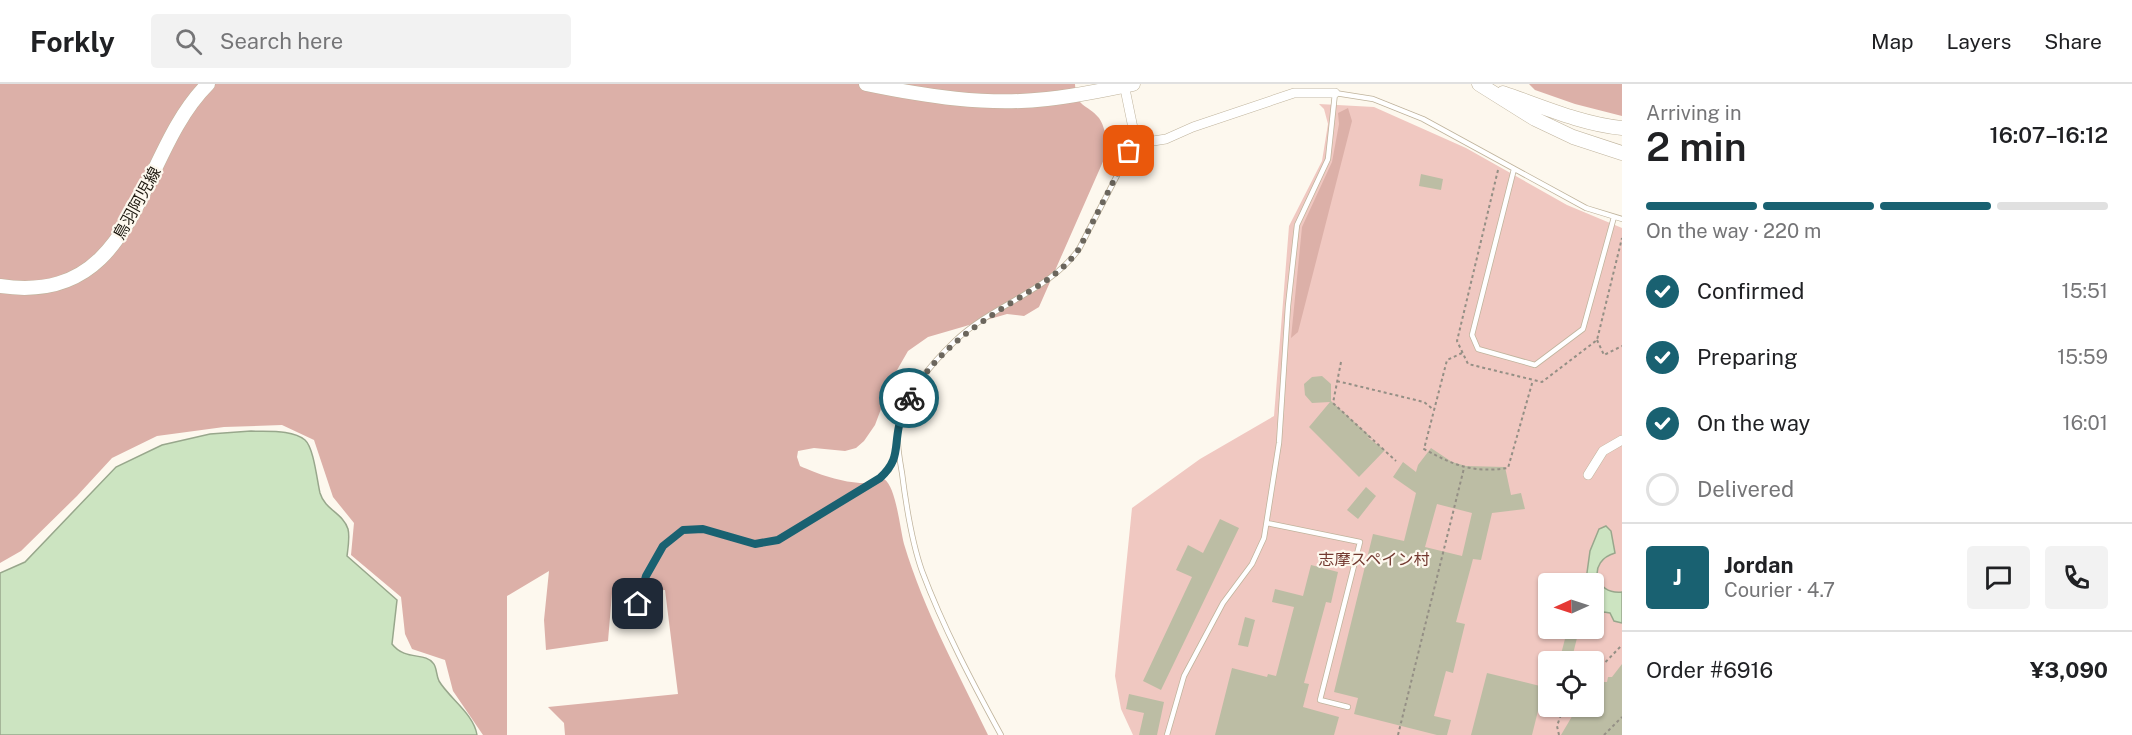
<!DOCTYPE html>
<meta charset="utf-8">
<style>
body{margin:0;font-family:"Public Sans","Noto Sans JP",sans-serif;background:#f2f2f2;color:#202124;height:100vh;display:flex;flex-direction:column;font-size:22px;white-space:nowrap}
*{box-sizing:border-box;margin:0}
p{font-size:20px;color:#757577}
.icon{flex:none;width:33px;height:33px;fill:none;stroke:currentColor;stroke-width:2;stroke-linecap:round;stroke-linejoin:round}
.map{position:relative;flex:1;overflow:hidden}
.side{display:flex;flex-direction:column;background:#fff;width:510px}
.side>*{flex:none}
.needle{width:39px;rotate:267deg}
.fabs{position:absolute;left:1538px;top:489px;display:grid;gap:12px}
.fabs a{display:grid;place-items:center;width:66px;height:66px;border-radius:6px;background:#fff;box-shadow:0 2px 4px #0004;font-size:30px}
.pin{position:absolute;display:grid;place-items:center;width:51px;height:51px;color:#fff;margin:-26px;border-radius:12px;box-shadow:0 3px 9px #0006}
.courier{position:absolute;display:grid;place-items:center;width:60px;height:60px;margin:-30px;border:4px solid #196171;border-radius:50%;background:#fff;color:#222;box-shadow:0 2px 8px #0007}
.overview em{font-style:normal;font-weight:600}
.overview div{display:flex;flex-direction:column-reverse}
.overview{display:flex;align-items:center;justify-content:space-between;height:102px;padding:0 24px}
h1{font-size:39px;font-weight:600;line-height:45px}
.bar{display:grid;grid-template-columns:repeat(4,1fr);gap:9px 6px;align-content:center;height:72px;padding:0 24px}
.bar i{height:8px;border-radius:4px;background:#e0e0e0}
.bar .selected{background:#196171}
.bar p{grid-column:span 4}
.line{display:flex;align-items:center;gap:15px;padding:0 24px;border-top:2px solid #e0e0e0}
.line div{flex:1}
.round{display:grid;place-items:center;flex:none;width:63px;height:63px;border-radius:6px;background:#f2f2f2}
ol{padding:0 24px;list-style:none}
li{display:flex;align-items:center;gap:18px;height:66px}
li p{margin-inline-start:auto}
li .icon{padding:6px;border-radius:50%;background:#196171;color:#fff;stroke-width:4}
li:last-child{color:#757577}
li i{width:33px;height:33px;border:3px solid #e0e0e0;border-radius:50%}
header{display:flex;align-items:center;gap:36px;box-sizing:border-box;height:84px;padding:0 30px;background:#fff;border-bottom:2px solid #e0e0e0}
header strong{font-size:28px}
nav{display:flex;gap:33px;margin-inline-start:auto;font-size:21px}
.search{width:420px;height:54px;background:#f2f2f2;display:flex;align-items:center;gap:15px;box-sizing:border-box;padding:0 21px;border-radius:6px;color:#757577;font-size:22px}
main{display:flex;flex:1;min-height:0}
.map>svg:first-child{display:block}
</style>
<header>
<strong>Forkly</strong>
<div class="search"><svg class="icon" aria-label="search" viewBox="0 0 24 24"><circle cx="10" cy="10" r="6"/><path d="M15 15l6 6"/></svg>Search here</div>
<nav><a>Map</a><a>Layers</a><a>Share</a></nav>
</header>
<main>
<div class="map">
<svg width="1622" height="651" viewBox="0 0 1622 651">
<rect width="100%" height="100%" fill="#fdf8ee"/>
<path fill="#f0c8c1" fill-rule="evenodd" d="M 1319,20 L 1374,23 L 1466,64 L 1567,121 L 1622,144 L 1622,651 L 1133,651 L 1121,625 L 1115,592 L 1132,424 L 1200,375 L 1274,332 L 1289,142 L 1322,77 L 1328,40 L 1324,25 ZM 1548,500 L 1593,500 L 1593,544 L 1548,544 ZM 1548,578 L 1593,578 L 1593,622 L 1548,622 Z"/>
<path fill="#dcb0a8" d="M 0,0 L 1075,0 C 1076,25 1087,19 1099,34 C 1107,46 1106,59 1105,73 L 1039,223 L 1024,232 L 1007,230 L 928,253 L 908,267 L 893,293 L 875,341 L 864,357 L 856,364 L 845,367 L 814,364 L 798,367 L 797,373 L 800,382 C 822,392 862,406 884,395 C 896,402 900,445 904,460 C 924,527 958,588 988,651 L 565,651 L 564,639 L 548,623 L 678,610 L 665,506 L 612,509 L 608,557 L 546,566 L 544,536 L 549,487 L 507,512 L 507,651 L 483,651 L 453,607 L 445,576 L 412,565 L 405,550 L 401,513 L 351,471 L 354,439 L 333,413 L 314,356 L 282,341 L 224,343 L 157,352 L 112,374 L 77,412 L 21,467 L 0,479 Z
M 1529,0 L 1622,0 L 1622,32 L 1575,20 L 1535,6 Z
M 1348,24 L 1352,37 L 1298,248 L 1291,254 L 1302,143 L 1332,78 L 1339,40 L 1338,29 Z"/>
<path fill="#cce4c1" stroke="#98a78c" stroke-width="1.5" d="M 251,347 C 266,348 292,345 305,356 C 314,364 317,397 320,409 C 325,426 343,429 348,445 C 350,453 348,464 347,472 L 397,516 L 392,560 C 405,577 425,568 433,579 C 437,583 436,591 439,597 C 449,614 474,630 477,651 L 0,651 L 0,489 L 25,478 L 116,383 L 162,361 L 210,350 Z
M 1606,442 L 1611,447 L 1615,469 C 1587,477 1594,511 1622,508 L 1622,539 L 1614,537 L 1610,529 L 1604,528 L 1593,534 L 1593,500 L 1586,499 L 1586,496 L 1590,467 L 1599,445 Z"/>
<path fill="#bcbda4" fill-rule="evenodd" d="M 1421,90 L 1443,95 L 1441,106 L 1419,102 Z
M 1322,292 L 1331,300 L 1331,317 L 1373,355 L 1367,353 L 1385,366 L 1359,393 L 1309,343 L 1330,318 L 1312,319 L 1305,311 L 1304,300 L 1312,293 Z
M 1431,364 L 1452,378 L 1466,382 L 1505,383 L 1511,411 L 1521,409 L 1525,425 L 1492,429 L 1481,476 L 1473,475 L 1456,538 L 1465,540 L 1453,589 L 1446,587 L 1434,632 L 1451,636 L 1447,651 L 1437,651 L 1354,630 L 1358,614 L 1334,608 L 1373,450 L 1404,457 L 1416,409 L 1393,393 L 1403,378 L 1416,388 L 1418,381 ZM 1437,420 L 1472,429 L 1462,472 L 1425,463 Z
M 1366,403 L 1376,412 L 1358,435 L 1347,426 Z
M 1220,435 L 1239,444 L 1161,606 L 1143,597 L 1192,493 L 1176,486 L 1188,461 L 1203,469 Z
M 1311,481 L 1338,488 L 1331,519 L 1326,518 L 1304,599 L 1309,600 L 1303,623 L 1339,633 L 1334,651 L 1215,651 L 1232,584 L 1267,593 L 1268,590 L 1276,592 L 1294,523 L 1272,518 L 1275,505 L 1303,512 Z
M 1245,533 L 1255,536 L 1248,563 L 1238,561 Z
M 1567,547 L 1578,550 L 1571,578 L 1559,578 Z
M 1622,580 L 1622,651 L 1561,651 L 1574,629 L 1580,627 L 1580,622 L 1593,622 L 1593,612 L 1596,611 L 1597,606 L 1602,602 L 1603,598 L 1607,598 L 1608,593 L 1612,593 Z
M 1487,589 L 1544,603 L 1532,651 L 1471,651 Z
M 1129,610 L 1164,618 L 1157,651 L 1139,651 L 1144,629 L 1126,625 Z"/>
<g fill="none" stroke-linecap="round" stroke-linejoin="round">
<g stroke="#bfb39c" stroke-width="6">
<path id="lane" d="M 1514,85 L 1472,251 L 1478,265 L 1535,281 L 1583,245 L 1614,133
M 1267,439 L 1360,458 L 1320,616 L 1348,623
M 638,520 L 646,492 L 663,462 L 683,446 L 703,445 L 755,460 L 778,456 L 880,395 L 889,386 L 897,365
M 1001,651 C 972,598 943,543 922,487 C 911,456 906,421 902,389 C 899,371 895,352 901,334 C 910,304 933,278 955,257 C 992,221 1048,208 1079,165 L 1138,51
M 1167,651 L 1184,592 L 1223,519 L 1252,480 L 1264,454 L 1279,359 L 1288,222 L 1297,141 L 1328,75 L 1335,9 L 1373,15 L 1423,35 L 1586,124 L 1622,135"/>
</g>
<g stroke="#bfb39c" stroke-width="10">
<path id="street" d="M 1124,0 L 1133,44 L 1138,51 L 1153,57 L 1166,55 L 1193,43 L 1294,9 L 1335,9
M 1588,391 L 1603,367 L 1622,356"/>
</g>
<g stroke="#bfb39c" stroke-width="15">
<path id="secondary" d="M 866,0 C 924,12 987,22 1047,15 C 1076,12 1105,6 1133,0
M 1479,0 L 1535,35 L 1573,53 L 1622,69
M 1503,9 C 1541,22 1581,40 1622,44
M 0,202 C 140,223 136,71 208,0"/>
</g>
<path stroke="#948f85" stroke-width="2" stroke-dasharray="3 3" stroke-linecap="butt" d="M 1498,86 L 1457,257 L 1468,280 L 1542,298 L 1597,256 L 1622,154
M 1597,256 L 1604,271 L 1622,262
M 1462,269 L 1447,276 L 1424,365 C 1455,382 1473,389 1508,384 L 1533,296
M 1341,278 L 1333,319 L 1396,377
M 1337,297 L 1424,318 L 1434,326
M 1593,591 L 1622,561
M 1398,651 L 1464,384
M 1559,651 L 1557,642 L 1564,622
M 1604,651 L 1622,633"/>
<use href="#lane" stroke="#fff" stroke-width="4.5"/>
<use href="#street" stroke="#fff" stroke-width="9"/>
<use href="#secondary" stroke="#fff" stroke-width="14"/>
</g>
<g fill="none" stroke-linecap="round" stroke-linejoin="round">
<path stroke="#6b665d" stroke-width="6" stroke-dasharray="0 10.8" d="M 909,314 C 934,270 972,243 1014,217 C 1038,202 1062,189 1079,165 L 1129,67"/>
<path stroke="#196171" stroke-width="8" d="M 638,520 L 646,492 L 663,462 L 683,446 L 703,445 L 755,460 L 778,456 L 880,394 C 900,375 894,365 899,342 C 901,332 905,323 909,314"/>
</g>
<g text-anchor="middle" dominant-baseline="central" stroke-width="4.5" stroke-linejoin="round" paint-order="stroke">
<g font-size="16" fill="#1d180f" stroke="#fdf8ee">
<text transform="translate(137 119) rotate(-61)">鳥羽阿児線</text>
</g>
<g font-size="16" fill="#733930" stroke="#fdf8ee">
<text x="1374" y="475">志摩スペイン村</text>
</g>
</g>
</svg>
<div class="fabs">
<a><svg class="needle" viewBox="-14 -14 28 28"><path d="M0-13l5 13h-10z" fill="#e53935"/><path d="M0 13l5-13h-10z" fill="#757577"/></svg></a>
<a><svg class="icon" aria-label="locate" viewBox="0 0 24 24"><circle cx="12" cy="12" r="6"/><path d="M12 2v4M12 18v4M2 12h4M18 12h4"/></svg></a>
</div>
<div class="pin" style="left:1129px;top:67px;background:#ea580c"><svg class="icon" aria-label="bag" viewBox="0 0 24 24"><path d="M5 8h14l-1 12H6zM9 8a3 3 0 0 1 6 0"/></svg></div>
<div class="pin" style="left:638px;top:520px;background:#1f2937"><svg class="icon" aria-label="home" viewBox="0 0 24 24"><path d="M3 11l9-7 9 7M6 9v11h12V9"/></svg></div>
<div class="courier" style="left:909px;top:314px"><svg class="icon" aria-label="bike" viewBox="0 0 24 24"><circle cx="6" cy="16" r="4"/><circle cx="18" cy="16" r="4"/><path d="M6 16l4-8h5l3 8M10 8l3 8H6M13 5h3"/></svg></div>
</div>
<section class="side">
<div class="overview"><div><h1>2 min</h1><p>Arriving in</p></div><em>16:07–16:12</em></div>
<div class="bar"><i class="selected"></i><i class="selected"></i><i class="selected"></i><i></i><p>On the way · 220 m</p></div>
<ol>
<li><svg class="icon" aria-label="check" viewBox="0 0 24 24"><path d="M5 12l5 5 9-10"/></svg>Confirmed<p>15:51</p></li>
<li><svg class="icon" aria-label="check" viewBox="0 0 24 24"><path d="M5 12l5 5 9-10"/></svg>Preparing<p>15:59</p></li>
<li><svg class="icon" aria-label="check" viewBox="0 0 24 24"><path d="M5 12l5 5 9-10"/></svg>On the way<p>16:01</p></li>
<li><i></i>Delivered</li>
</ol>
<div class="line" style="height:108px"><b class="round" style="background:#196171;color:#fff">J</b><div><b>Jordan</b><p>Courier · 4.7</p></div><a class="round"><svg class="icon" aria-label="chat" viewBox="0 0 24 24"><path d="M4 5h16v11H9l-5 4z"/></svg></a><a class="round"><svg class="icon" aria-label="phone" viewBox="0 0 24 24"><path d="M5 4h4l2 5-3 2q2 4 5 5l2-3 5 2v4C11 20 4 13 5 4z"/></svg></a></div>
<div class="line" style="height:78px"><div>Order #6916</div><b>¥3,090</b></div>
</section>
</main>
